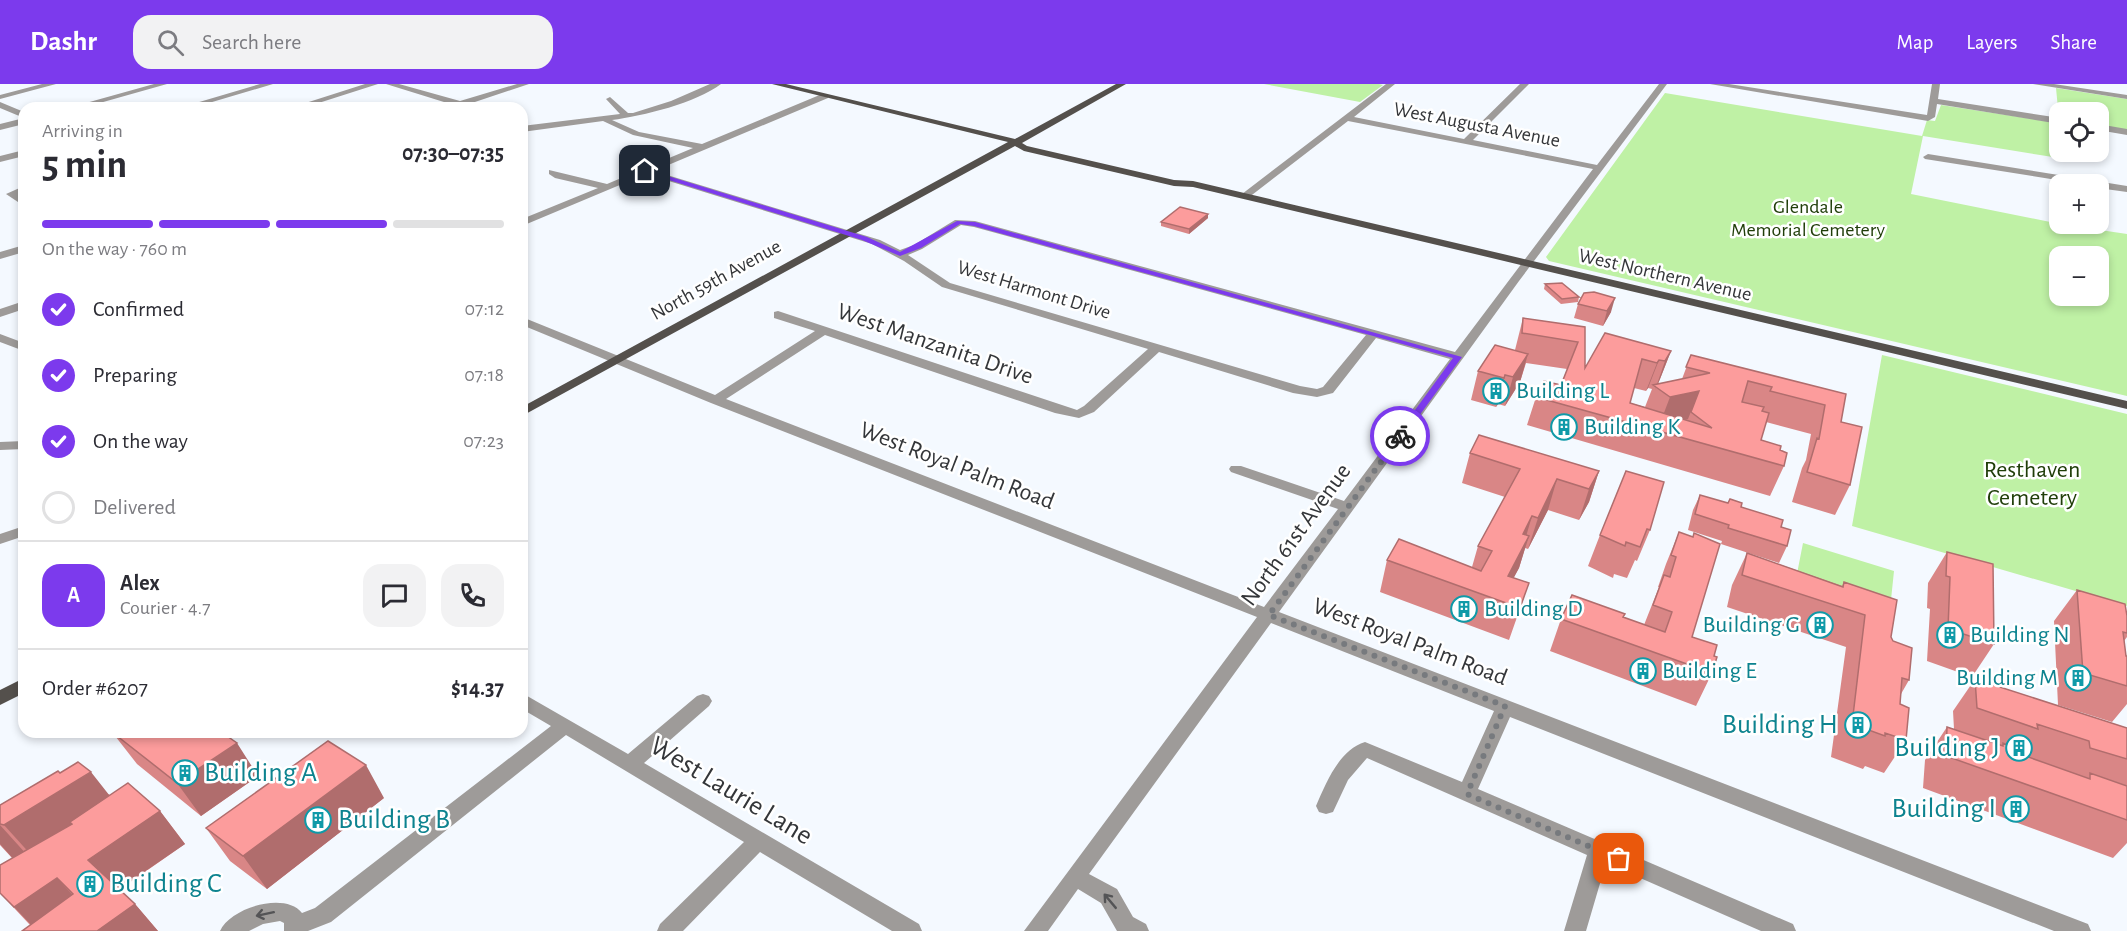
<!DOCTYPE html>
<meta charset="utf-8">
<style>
body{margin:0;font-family:"Alegreya Sans",sans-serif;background:#f2f2f3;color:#2b2b33;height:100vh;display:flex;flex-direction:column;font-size:22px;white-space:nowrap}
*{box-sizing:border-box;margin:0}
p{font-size:20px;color:#7c7c81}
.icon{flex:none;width:33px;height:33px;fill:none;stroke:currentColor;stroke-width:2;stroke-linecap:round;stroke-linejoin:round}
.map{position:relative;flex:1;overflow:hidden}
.drawer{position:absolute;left:18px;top:18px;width:510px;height:636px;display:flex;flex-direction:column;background:#fff;border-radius:18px;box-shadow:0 3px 9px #0003}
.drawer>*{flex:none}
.tools{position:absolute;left:2049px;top:18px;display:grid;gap:12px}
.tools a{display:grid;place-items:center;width:60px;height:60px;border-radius:12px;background:#fff;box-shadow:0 3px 9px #0003;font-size:30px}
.pin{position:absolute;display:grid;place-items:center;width:51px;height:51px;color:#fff;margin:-26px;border-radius:12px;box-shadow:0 3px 9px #0006}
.courier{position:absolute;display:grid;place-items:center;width:60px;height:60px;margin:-30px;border:4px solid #7c3aed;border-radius:50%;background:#fff;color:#222;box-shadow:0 2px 8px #0007}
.headline em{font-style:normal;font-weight:700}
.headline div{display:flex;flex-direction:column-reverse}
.headline{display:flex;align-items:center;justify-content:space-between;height:102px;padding:0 24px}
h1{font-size:39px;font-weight:700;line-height:45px}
.bar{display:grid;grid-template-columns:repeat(4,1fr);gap:9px 6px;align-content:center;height:72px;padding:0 24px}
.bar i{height:8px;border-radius:4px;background:#e1e1e2}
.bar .on{background:#7c3aed}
.bar p{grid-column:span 4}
.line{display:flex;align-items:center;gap:15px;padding:0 24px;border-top:2px solid #e1e1e2}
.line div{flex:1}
.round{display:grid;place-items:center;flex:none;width:63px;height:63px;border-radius:18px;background:#f2f2f3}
ol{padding:0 24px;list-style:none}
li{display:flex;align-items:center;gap:18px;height:66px}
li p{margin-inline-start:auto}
li .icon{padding:6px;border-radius:50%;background:#7c3aed;color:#fff;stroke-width:4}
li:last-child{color:#7c7c81}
li i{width:33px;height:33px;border:3px solid #e1e1e2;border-radius:50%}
header{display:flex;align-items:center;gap:36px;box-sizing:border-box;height:84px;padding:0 30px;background:#7c3aed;color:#fff}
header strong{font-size:28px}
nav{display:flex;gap:33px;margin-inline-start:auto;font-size:21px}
.search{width:420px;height:54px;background:#f2f2f3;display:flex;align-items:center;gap:15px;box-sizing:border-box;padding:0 21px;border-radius:18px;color:#7c7c81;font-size:22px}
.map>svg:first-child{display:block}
</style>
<header>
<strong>Dashr</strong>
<div class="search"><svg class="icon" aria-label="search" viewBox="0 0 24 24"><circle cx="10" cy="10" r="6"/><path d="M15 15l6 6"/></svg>Search here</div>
<nav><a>Map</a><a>Layers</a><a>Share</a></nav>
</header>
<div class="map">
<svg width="2127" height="847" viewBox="0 0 2127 847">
<rect width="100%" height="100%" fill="#f4f9ff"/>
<path fill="#bff1a5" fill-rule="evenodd" d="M 1264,0 L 1379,0 L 1383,1 L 1360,18 Z
M 2056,4 L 2127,15 L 2127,46 L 2099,42 L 2098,28 L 2060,28 L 2059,35 Z
M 1665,9 L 1922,52 L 1927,36 L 1935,37 L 1941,21 L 2059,39 L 2059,74 L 1923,52 L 1911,110 L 2060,140 L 2127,150 L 2127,312 L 1549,177 L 1546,173 ZM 2060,172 L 2098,172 L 2098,212 L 2060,212 Z
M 1882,271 L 2127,330 L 2127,522 L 1852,442 Z
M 1803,459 L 1894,487 L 1889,535 L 1794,505 Z"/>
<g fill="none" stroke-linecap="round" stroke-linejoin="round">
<path fill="#9e9b99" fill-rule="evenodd" d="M 42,0 L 56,0 L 0,15 L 0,11 Z
M 154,0 L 167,0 L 82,24 L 68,24 Z
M 260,0 L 273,0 L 192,24 L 179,24 Z
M 365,0 L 378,0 L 303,24 L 290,24 Z
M 386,0 L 399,0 L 460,17 L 517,0 L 529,0 L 460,23 Z
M 710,0 L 721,0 C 696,19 643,32 612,36 L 639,48 L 702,60 L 822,10 L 828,10 L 828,14 L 654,87 L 880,156 L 900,166 L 914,161 L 955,136 L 975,137 L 1455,268 L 1593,85 L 1348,37 L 1248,114 L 1242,114 L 1242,110 L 1386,0 L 1395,0 L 1354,33 L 1464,55 L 1520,0 L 1529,0 L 1473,56 L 1597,81 L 1659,0 L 1667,0 L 1519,197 L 1279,528 L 2088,840 L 2091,847 L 2054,847 L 1510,633 L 1478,705 L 1793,840 L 1796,847 L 1761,847 L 1606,779 L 1586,847 L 1564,847 L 1587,771 L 1367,674 L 1348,696 L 1333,728 L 1326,730 L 1319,728 L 1316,722 C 1326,699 1339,666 1365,658 L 1462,698 L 1494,627 L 1271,539 L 1089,790 L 1117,805 L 1133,833 L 1146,840 L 1149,847 L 1117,847 L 1101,819 L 1078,805 L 1048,847 L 1024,847 L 1257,533 L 711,319 L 522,241 L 522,233 L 715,311 L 815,247 L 774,234 L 774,228 L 778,227 L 1077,326 L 1084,322 L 1148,265 L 942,203 L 904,177 L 872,160 L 646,90 L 522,142 L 522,135 L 598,104 L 555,94 L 549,90 L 549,86 L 607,100 L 693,64 L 633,51 L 603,37 L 522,48 L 522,42 L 620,30 L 606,15 L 610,13 L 628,29 L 633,29 L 671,17 ZM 961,141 L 974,143 L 1366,251 L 1323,303 L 1317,305 L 1300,302 L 950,199 L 908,171 L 922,165 ZM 825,251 L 1055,329 L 1079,334 L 1094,328 L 1159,268 L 1293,309 L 1317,313 L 1333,309 L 1376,254 L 1450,275 L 1344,417 L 1241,382 L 1231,382 L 1229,385 L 1231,388 L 1338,425 L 1264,523 L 726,315 Z
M 1710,0 L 1729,0 L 1927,31 L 1932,0 L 1940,0 L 1938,15 L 2060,34 L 2060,40 L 1937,20 L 1935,33 L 1928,37 Z
M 2033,0 L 2054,0 L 2127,11 L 2127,15 Z
M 0,18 L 24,28 L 24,34 L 0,24 Z
M 24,34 L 24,40 L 0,46 L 0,40 Z
M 2098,40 L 2127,45 L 2127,51 L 2098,46 Z
M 24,66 L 24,72 L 0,78 L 0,72 Z
M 1928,70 L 2127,102 L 2127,108 L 2098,104 L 2098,100 L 2082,100 L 1925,75 L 1923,73 Z
M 24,102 L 24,108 L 18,111 L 24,114 L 24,122 L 6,110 Z
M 24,161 L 24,168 L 0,175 L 0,168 Z
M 24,217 L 24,225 L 0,233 L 0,225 Z
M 0,250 L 24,259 L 24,267 L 0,258 Z
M 24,357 L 24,365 L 0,366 L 0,358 Z
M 24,442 L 24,452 L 0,460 L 0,450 Z
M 522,609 L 628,670 L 697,612 L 703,610 L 709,612 L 712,617 L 709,622 L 644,679 L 919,840 L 922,847 L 892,847 L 760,768 L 683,847 L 657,847 L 660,840 L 744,758 L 566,651 L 331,838 L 308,847 L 284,847 L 284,839 L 280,837 L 263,840 L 249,847 L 220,847 C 230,824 285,807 302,829 L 315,824 L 551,642 L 522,625 Z"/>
<path fill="#54504c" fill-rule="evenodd" d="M 772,0 L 786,0 L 1015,55 L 1116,0 L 1126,0 L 1022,59 L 1027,62 L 1174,96 L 1193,97 L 2127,317 L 2127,325 L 1193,103 L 1174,102 L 1024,67 L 1015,62 L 522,332 L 522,323 L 1008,58 Z
M 24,594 L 24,609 L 0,621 L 0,606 Z"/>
</g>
<path fill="#d98686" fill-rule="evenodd" d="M 1208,130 L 1208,134 L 1189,150 L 1161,142 L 1161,138 Z
M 1545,200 L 1579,213 L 1578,218 L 1561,220 L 1544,205 Z
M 1578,220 L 1611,228 L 1603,242 L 1574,234 Z
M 1523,234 L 1585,243 L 1585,284 L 1671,267 L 1658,300 L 1682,295 L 1691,271 L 1846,310 L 1841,338 L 1850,401 L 1835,431 L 1792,418 L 1802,384 L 1806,376 L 1811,350 L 1766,338 L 1761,356 L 1780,366 L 1784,382 L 1770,412 L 1527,341 L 1536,313 L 1561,301 L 1567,285 L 1526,279 L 1520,298 L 1505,322 L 1498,320 L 1496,323 L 1471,316 L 1478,287 L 1515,266 ZM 1634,304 L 1646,307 L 1648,304 L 1652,305 L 1645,323 L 1630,319 Z
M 1470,369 L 1599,387 L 1589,418 L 1579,436 L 1548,426 L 1528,465 L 1525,464 L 1519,484 L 1513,494 L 1529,499 L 1509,556 L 1380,508 L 1387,476 L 1472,483 L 1478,462 L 1505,413 L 1462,399 Z
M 1626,387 L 1650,446 L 1637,477 L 1635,476 L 1627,494 L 1614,490 L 1613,494 L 1588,482 L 1600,451 Z
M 1700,411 L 1741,423 L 1781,443 L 1787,462 L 1779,479 L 1721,460 L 1722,457 L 1688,446 L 1693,426 Z
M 1679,448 L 1692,553 L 1714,572 L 1712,589 L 1696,622 L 1550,567 L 1561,535 L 1623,533 L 1644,541 L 1659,503 L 1658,503 L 1666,480 Z
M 1947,468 L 1994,560 L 1972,593 L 1927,577 L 1930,525 L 1927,524 L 1928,499 Z
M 1747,469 L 1842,502 L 1844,498 L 1891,553 L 1909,596 L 1901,610 L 1900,620 L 1906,656 L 1884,689 L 1865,682 L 1863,685 L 1831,673 L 1846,563 L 1727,523 L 1732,501 Z
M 2077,506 L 2127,532 L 2127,553 L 2124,557 L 2126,572 L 2127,572 L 2127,620 L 2112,638 L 2058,621 L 2054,537 Z
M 1975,595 L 2127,644 L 2127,759 L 2113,774 L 1923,704 L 1925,676 L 1947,643 L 1954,645 L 1953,627 Z
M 112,648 L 258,692 L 201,732 L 137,680 Z
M 60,689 L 110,711 L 160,727 L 185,760 L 119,806 L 135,820 L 158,847 L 22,847 L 30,841 L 0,809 L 12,774 L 0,761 L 0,721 Z
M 384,714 L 267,805 L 230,777 L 206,744 Z"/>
<path fill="#b06d6d" d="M 1208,130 L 1208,134 L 1189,150 L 1189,145 Z
M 1615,214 L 1611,228 L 1603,242 L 1607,227 Z
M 1671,267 L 1660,295 L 1655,306 L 1665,277 Z
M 1528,270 L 1520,298 L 1505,322 L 1513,293 Z
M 1659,276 L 1648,304 L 1646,307 L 1657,279 Z
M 1505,291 L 1498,320 L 1496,323 L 1504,294 Z
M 1699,307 L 1688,335 L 1659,342 L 1670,313 Z
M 1599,387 L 1589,418 L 1579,436 L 1589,405 Z
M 1557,395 L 1548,426 L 1528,465 L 1538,434 Z
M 1532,432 L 1523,463 L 1523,450 Z
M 1529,452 L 1519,484 L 1501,518 L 1508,492 Z
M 237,659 L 258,692 L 201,732 L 177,699 Z
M 366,681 L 384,714 L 267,805 L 243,772 Z
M 91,688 L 117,721 L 33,773 L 4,741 Z
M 160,727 L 185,760 L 115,808 L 88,776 Z
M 0,741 L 28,772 L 17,779 L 0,760 Z
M 57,794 L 87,827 L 37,847 L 14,823 Z
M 135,820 L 158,847 L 97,847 Z"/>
<path fill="#fc9c9c" stroke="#b06d6d" stroke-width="1.5" d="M 1180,123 L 1208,130 L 1189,145 L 1161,138 Z
M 1562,199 L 1579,213 L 1562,215 L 1545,200 Z
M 1594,208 L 1615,214 L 1607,227 L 1578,220 L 1584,209 Z
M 1523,234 L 1585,243 L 1585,284 L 1605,249 L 1671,267 L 1665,277 L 1659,276 L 1657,279 L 1642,275 L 1630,319 L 1712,344 L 1691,328 L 1699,307 L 1670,313 L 1653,301 L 1710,289 L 1686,283 L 1691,271 L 1846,310 L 1841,338 L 1862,343 L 1850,401 L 1807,388 L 1817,354 L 1819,355 L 1825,321 L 1770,307 L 1772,303 L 1748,297 L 1742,318 L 1764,323 L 1762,327 L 1769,329 L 1761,356 L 1781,362 L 1780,366 L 1787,369 L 1784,382 L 1536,313 L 1544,297 L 1561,301 L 1578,258 L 1522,249 Z
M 1495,261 L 1528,270 L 1513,293 L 1505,291 L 1504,294 L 1478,287 Z
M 1479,351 L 1599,387 L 1589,405 L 1557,395 L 1538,434 L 1532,432 L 1523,450 L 1529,452 L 1508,492 L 1529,499 L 1520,524 L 1387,476 L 1399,455 L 1481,487 L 1492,467 L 1478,462 L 1520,385 L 1470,369 Z
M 1626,387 L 1664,398 L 1650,446 L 1647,445 L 1640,463 L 1626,458 L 1625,462 L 1600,451 Z
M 1700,411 L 1728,419 L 1730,415 L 1742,419 L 1741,423 L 1783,436 L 1781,443 L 1791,446 L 1787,462 L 1728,444 L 1729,441 L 1695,430 Z
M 1679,448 L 1693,453 L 1694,449 L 1720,460 L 1692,553 L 1717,561 L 1714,572 L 1717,573 L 1712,589 L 1561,535 L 1572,511 L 1625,530 L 1623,533 L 1665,548 L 1672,528 L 1653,521 L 1664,491 L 1670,493 L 1676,473 L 1671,471 Z
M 1947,468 L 1993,480 L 1994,560 L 1948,545 L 1950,493 L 1946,492 Z
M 1747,469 L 1843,503 L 1844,498 L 1897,516 L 1891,553 L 1893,557 L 1912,564 L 1909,596 L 1902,594 L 1900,620 L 1909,624 L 1906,656 L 1885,649 L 1885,652 L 1852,640 L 1865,531 L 1742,491 Z
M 2077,506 L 2125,520 L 2127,532 L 2127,549 L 2123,548 L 2126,572 L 2127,572 L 2127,602 L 2083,589 Z
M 1975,595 L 2127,644 L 2127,675 L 2090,664 L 2089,657 L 2037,640 L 2038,645 L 1977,624 Z
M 1947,643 L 2003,662 L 2003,659 L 2016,664 L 2017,669 L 2090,695 L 2090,689 L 2127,702 L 2127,736 L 1946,672 Z
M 112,648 L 221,648 L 237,659 L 177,699 Z
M 328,657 L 366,681 L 243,772 L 206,744 Z
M 78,678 L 91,688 L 4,741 L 0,740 L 0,721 L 58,687 L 60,689 Z
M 128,699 L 160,727 L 88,776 L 135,820 L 97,847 L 22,847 L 73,810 L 57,794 L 14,823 L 0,809 L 0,781 L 72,740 L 70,738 Z"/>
<defs><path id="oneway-shaft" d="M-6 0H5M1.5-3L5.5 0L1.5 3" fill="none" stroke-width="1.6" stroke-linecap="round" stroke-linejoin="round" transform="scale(1.5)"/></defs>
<g stroke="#545456">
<use href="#oneway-shaft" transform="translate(1110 817) rotate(-130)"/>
<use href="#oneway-shaft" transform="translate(265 830) rotate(168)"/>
</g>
<path fill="#7c3aed" d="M 645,85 L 867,153 L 900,168 L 957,137 L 975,138 L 1462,273 L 1403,354 L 1400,355 L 1396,352 L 1453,274 L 974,142 L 960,140 L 921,164 L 900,172 L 862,156 L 643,88 Z"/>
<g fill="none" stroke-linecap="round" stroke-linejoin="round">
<path stroke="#777a7e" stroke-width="6" stroke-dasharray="0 10.8" d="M 1400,352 L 1269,531 L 1505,622 L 1467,710 L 1619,775"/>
</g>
<defs>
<g id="building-ring" transform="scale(1.35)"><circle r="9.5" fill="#fff" stroke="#0f9aa8" stroke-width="1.5"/><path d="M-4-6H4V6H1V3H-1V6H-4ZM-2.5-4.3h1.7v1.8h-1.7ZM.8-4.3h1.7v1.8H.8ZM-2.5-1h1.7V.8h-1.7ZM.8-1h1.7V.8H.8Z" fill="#0f9aa8"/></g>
</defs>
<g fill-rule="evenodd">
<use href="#building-ring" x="1496" y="307"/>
<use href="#building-ring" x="1564" y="343"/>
<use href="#building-ring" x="1464" y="525"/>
<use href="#building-ring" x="1820" y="541"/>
<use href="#building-ring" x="1950" y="551"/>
<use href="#building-ring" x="1643" y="587"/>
<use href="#building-ring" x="2078" y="594"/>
<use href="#building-ring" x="1858" y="641"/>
<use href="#building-ring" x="2019" y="664"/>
<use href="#building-ring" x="185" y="689"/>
<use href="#building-ring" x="2016" y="725"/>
<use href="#building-ring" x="318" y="736"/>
<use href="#building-ring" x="90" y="800"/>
</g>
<g text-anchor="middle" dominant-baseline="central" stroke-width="5" stroke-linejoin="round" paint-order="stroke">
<g font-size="20" fill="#343639" stroke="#fff">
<text transform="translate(1477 41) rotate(11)">West Augusta Avenue</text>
<text transform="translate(1665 191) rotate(13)">West Northern Avenue</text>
<text transform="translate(716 196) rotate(-29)">North 59th Avenue</text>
<text transform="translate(1034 206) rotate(17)">West Harmont Drive</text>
</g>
<g font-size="20" fill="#203e09" stroke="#fff">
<text x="1808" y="123">Glendale<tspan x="1808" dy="23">Memorial Cemetery</tspan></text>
</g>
<g font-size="24" fill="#343639" stroke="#fff">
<text transform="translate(935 260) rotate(19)">West Manzanita Drive</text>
<text transform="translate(957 382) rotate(21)">West Royal Palm Road</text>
<text transform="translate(1296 451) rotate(-54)">North 61st Avenue</text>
<text transform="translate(1410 558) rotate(21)">West Royal Palm Road</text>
</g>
<g font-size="24" fill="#0d838f" stroke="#fff" text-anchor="start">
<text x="1516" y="307">Building L</text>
<text x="1584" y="343">Building K</text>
<text x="1484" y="525">Building D</text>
<text x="1800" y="541" text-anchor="end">Building G</text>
<text x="1970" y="551">Building N</text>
<text x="1662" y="587">Building E</text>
<text x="2058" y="594" text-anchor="end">Building M</text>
</g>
<g font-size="24" fill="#203e09" stroke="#fff">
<text x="2032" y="386">Resthaven<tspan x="2032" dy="28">Cemetery</tspan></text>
</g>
<g font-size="28" fill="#0d838f" stroke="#fff" text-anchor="end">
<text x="1838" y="641">Building H</text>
<text x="2000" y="664">Building J</text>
<text x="204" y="689" text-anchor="start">Building A</text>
<text x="1996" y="725">Building I</text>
<text x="338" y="736" text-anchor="start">Building B</text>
<text x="110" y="800" text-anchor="start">Building C</text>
</g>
<g font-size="28" fill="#343639" stroke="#fff">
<text transform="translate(731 707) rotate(31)">West Laurie Lane</text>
</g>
</g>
</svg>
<div class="tools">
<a><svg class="icon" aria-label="locate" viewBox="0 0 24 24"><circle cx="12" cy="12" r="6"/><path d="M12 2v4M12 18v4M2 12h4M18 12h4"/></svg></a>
<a>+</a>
<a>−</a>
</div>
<div class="pin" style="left:1619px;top:775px;background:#ea580c"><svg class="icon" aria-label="bag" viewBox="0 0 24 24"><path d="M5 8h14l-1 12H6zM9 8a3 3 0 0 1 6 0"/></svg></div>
<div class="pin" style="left:645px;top:87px;background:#1f2937"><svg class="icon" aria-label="home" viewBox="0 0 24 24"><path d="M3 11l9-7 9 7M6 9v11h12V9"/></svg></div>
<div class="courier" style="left:1400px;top:352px"><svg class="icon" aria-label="bike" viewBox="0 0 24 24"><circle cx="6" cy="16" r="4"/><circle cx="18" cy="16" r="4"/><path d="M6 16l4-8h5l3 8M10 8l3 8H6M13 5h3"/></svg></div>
<section class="drawer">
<div class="headline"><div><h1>5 min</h1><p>Arriving in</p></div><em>07:30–07:35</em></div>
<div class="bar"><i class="on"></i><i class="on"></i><i class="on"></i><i></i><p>On the way · 760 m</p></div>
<ol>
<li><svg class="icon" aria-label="check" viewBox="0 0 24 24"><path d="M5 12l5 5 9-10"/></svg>Confirmed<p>07:12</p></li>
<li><svg class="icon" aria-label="check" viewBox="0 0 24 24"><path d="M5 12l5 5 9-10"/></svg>Preparing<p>07:18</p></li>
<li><svg class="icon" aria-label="check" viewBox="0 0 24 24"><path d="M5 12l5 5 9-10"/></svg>On the way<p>07:23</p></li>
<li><i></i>Delivered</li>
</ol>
<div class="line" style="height:108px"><b class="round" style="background:#7c3aed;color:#fff">A</b><div><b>Alex</b><p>Courier · 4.7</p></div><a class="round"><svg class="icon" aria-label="chat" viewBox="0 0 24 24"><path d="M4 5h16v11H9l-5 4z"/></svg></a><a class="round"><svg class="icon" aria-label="phone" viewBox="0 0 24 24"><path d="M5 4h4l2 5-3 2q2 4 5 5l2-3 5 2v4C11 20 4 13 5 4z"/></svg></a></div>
<div class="line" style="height:78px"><div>Order #6207</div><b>$14.37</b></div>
</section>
</div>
